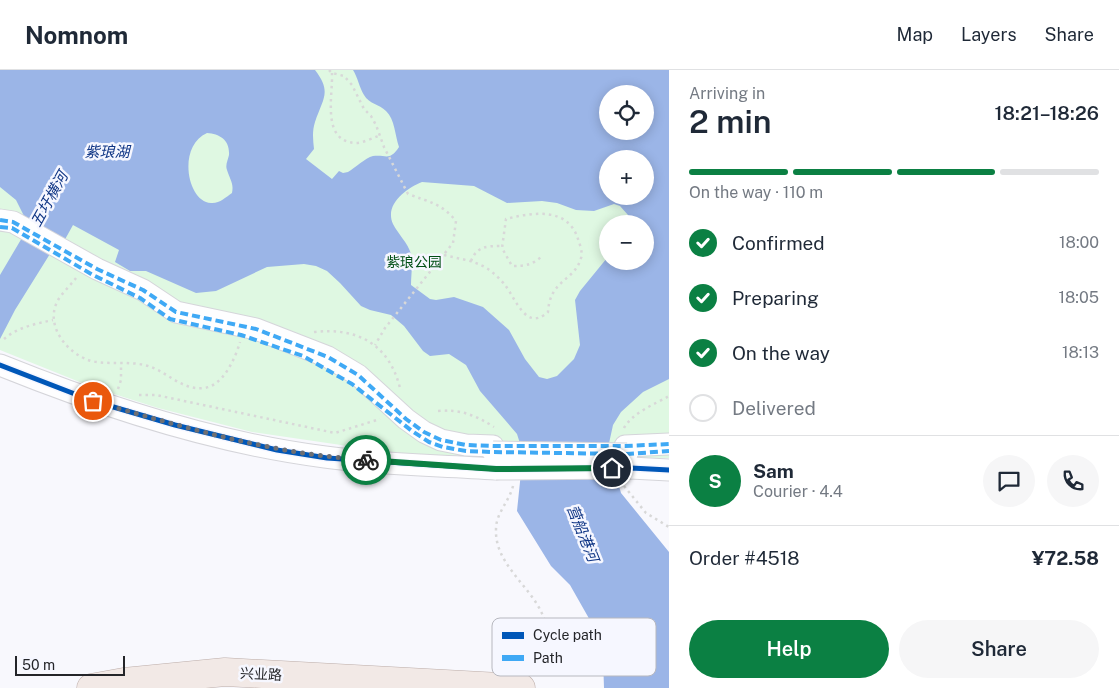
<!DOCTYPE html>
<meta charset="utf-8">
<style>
body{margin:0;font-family:"Public Sans","Noto Sans SC",sans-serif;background:#f6f6f7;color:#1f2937;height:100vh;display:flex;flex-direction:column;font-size:19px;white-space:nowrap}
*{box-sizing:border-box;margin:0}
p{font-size:16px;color:#747a83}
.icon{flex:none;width:28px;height:28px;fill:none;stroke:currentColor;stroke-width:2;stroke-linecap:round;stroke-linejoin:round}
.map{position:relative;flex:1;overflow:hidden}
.side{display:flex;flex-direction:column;background:#fff;width:450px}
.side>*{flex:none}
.tools{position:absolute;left:599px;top:15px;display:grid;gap:10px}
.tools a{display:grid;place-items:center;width:55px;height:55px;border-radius:50%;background:#fff;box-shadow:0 2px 12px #0003;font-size:25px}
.scale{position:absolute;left:15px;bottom:12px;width:110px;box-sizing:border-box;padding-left:5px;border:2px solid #242529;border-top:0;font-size:14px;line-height:18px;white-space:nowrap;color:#242529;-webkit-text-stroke:4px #f6f7ff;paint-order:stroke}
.pin{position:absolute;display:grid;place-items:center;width:42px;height:42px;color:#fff;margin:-21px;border:2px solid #fff;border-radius:50%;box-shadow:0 1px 5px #0007}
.courier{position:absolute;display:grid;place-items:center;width:50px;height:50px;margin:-25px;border:4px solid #0b8043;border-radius:50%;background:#fff;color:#222;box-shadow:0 1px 6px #0007}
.headline em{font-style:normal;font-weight:600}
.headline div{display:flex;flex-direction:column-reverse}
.headline{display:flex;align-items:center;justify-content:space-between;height:85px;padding:0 20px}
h1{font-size:32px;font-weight:600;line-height:38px}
.bar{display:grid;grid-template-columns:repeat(4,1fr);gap:8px 5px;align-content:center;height:60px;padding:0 20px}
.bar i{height:6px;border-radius:4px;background:#e0e1e3}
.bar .active{background:#0b8043}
.bar p{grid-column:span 4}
.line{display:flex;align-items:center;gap:12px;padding:0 20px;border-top:1px solid #e0e1e3}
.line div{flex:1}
.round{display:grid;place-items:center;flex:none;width:52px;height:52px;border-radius:26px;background:#f6f6f7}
ol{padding:0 20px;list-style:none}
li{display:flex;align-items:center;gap:15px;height:55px}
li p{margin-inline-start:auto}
li .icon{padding:5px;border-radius:50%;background:#0b8043;color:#fff;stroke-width:4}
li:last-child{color:#747a83}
li i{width:28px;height:28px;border:2px solid #e0e1e3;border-radius:50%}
.cta{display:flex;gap:10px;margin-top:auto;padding:10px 20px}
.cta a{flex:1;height:58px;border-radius:30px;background:#0b8043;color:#fff;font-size:20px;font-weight:600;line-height:58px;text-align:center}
.cta a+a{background:#f6f6f7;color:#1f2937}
header{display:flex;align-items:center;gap:30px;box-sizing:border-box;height:70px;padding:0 25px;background:#fff;border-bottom:1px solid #e0e1e3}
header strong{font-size:24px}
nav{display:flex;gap:28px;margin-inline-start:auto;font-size:18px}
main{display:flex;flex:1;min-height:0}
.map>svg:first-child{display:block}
</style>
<header>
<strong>Nomnom</strong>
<nav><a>Map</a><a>Layers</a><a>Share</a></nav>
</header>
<main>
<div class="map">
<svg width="669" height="618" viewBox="0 0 669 618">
<rect width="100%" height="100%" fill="#f8f8fd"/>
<path fill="#dff8e2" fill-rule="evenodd" d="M 0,0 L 669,0 L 669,388 L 409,385 L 252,362 L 158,338 L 92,317 L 0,280 ZM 608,24 L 645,24 L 645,61 L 608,61 ZM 608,89 L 645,89 L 645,126 L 608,126 ZM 608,154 L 645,154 L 645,191 L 608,191 Z"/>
<path fill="#9bb5e7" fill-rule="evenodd" d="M 0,0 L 315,0 C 332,22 323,28 315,52 C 312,61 313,70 314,79 L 306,89 L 332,109 L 339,101 L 343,103 L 348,102 C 355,98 365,88 373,86 C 386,84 389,92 399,77 C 395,66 395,49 386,41 C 379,34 369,34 364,25 C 359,17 358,8 353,0 L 669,0 L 669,309 L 643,322 L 621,342 L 613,355 L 608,378 L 621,423 L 669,482 L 669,618 L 604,618 L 603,587 L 599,570 L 591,552 L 570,515 L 551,496 L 517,441 L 523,383 L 517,364 L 480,321 L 466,295 L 449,284 L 430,286 L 423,281 L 404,256 L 391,245 L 370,240 L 361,236 L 340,213 L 327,201 L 316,196 L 304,194 L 267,197 L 216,221 L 196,223 L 146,201 L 130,201 L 115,192 L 119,180 L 73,155 L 63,173 L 58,171 L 15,240 L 0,269 L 0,205 L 29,156 L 16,130 L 0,117 ZM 608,24 L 645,24 L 645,61 L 608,61 ZM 207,63 C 220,64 230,70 229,85 C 228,90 225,95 227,100 C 230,110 234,113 232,123 C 226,127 219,134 211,133 C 187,132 177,76 207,63 ZM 608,89 L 645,89 L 645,126 L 608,126 ZM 422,112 L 474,116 L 507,133 L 542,131 L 557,133 L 576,140 L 594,141 L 614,134 L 620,136 L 628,145 L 630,154 L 645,154 L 645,191 L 608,191 L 607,188 L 580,221 L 575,230 L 580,275 L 574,289 L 557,306 L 547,309 L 539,307 L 525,289 L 509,260 L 483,237 L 454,227 L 436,230 L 430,229 L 411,215 C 411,205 413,194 411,184 C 408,173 398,164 393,154 C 384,134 407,118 422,112 Z"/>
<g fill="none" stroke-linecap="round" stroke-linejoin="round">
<g stroke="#d5d5da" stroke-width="23">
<path id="minor" d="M 0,150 L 13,152 L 97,199 L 143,220 L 176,242 L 256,259 L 328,287 L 358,305 L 406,349 L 424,362 L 441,370 L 466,375 L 493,376
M 0,295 C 104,337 214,373 325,387 C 381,395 439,395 496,399
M 625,376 L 669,374
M 631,398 L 669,400"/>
</g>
<g stroke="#bcada9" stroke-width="29">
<path id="major" d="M 91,618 L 124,612 L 225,602 L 521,618"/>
</g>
<path stroke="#d8d8d8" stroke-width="2.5" stroke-dasharray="2.5 4" stroke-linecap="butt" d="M 329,0 L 332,3 L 344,6 L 352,15 L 364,39 L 371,46 L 376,55 L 384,77 L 408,124 C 429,132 441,133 456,151 L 453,173 L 385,258 L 375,275
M 332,3 C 333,26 321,72 356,73 C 363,73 372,68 379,66
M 444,185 C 459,189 474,190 488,199 C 494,203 501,210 505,215 C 516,229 526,262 548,242 C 550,209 574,212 581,188 C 583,183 580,175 578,169 C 568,137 533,142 506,149 L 502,178 L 512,196 C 526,196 533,195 543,185
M 471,191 C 477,176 487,176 502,176
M 76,208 C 70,216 61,224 57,232 C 45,257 68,284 91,291 C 109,295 127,291 144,295 C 165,299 181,321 204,318 C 223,316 235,289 240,272
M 314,262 C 357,257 389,274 400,318
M 4,269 C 18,257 35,254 53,250
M 118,319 L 121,310 L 121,294
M 139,325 L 156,325 L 335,363 L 380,349
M 438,341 C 460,339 475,345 494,357
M 624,358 C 632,343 655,334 669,326
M 513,416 C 509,432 496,443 496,459 C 494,499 542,522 546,558 L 530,577 L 522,591
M 624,416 L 646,443 L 669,457"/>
<use href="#minor" stroke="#fefeff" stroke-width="21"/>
<use href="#major" stroke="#f2e9e6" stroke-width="28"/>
<g stroke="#d5d5da" stroke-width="23" stroke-linecap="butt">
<path id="minor-bridge" d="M 493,382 L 627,384
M 496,399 L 631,398"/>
</g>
<use href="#minor-bridge" stroke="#fefeff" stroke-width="21"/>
<path stroke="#3fa9f5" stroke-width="4" stroke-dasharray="8 4" stroke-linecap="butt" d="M 0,150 L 13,152 L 97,199 L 143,220 L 176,242 L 256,259 L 328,287 L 358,305 L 406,349 L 424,362 L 441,370 L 466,375 L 493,376 L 625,376 L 669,374
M 0,157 L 12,158 L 93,205 L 140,228 L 170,249 L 241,265 L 303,286 L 352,314 L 412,361 L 429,372 L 443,377 L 466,381 L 493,382 L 627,384 L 669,381"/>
<g stroke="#f6f7ff" stroke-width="8">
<path id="cycleway" d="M 0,295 L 93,331 L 175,355 L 277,380 L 327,388 L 496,399 L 631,398 L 669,400"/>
</g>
<use href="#cycleway" stroke="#0057b8" stroke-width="5"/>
</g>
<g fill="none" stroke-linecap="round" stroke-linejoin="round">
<path stroke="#6e6f73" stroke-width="5" stroke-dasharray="0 9" d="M 93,331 C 183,357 272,384 366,390"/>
<path stroke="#0b8043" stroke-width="6" d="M 366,390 L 496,399 L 612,398"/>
</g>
<g text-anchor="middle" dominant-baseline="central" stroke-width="5" stroke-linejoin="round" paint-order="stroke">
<g font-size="14" fill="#014f15" stroke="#f6f7ff">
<text x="414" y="192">紫琅公园</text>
</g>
<g font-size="14" fill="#242529" stroke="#f6f7ff">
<text transform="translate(261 604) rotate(3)">兴业路</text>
</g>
<g font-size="15" font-style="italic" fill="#0f3585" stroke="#f6f7ff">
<text x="107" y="81">紫琅湖</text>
<text transform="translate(49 129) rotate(-61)">五圩横河</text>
<text transform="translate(583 463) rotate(68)">营船港河</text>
</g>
</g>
<rect x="492" y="548" width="164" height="58" rx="8" fill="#f6f7ff" stroke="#b7b8bf" stroke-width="1"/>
<rect x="502" y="562" width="22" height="7" fill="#0057b8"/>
<rect x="502" y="585" width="22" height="6" fill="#3fa9f5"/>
<g font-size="14" fill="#242529">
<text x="533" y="570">Cycle path</text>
<text x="533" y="593">Path</text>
</g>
</svg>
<div class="tools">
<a><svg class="icon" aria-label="locate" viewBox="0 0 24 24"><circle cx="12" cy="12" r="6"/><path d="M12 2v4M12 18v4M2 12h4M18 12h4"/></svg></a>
<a>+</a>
<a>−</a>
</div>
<div class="scale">50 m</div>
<div class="pin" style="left:93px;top:331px;background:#ea580c"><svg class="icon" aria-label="bag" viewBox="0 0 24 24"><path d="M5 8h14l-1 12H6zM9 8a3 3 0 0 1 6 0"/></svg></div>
<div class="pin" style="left:612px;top:398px;background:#1f2937"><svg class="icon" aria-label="home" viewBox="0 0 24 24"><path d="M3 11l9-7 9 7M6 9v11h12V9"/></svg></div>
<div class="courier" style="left:366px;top:390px"><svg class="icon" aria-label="bike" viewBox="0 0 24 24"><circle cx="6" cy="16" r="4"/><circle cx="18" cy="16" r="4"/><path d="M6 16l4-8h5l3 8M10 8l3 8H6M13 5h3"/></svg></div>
</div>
<section class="side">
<div class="headline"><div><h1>2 min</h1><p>Arriving in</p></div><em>18:21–18:26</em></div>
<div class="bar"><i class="active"></i><i class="active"></i><i class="active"></i><i></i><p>On the way · 110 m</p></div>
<ol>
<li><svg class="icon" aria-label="check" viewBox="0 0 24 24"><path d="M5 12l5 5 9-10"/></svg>Confirmed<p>18:00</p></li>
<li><svg class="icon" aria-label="check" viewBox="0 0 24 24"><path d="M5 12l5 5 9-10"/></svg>Preparing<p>18:05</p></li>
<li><svg class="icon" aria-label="check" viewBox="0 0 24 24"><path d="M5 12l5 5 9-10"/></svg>On the way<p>18:13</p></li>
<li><i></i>Delivered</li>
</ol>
<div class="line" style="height:90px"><b class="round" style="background:#0b8043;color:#fff">S</b><div><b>Sam</b><p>Courier · 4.4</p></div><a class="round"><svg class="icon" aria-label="chat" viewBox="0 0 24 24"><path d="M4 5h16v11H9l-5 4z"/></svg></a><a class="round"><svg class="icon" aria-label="phone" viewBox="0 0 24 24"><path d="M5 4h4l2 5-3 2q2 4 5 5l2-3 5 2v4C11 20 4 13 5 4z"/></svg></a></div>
<div class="line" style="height:65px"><div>Order #4518</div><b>¥72.58</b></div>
<div class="cta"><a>Help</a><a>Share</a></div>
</section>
</main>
